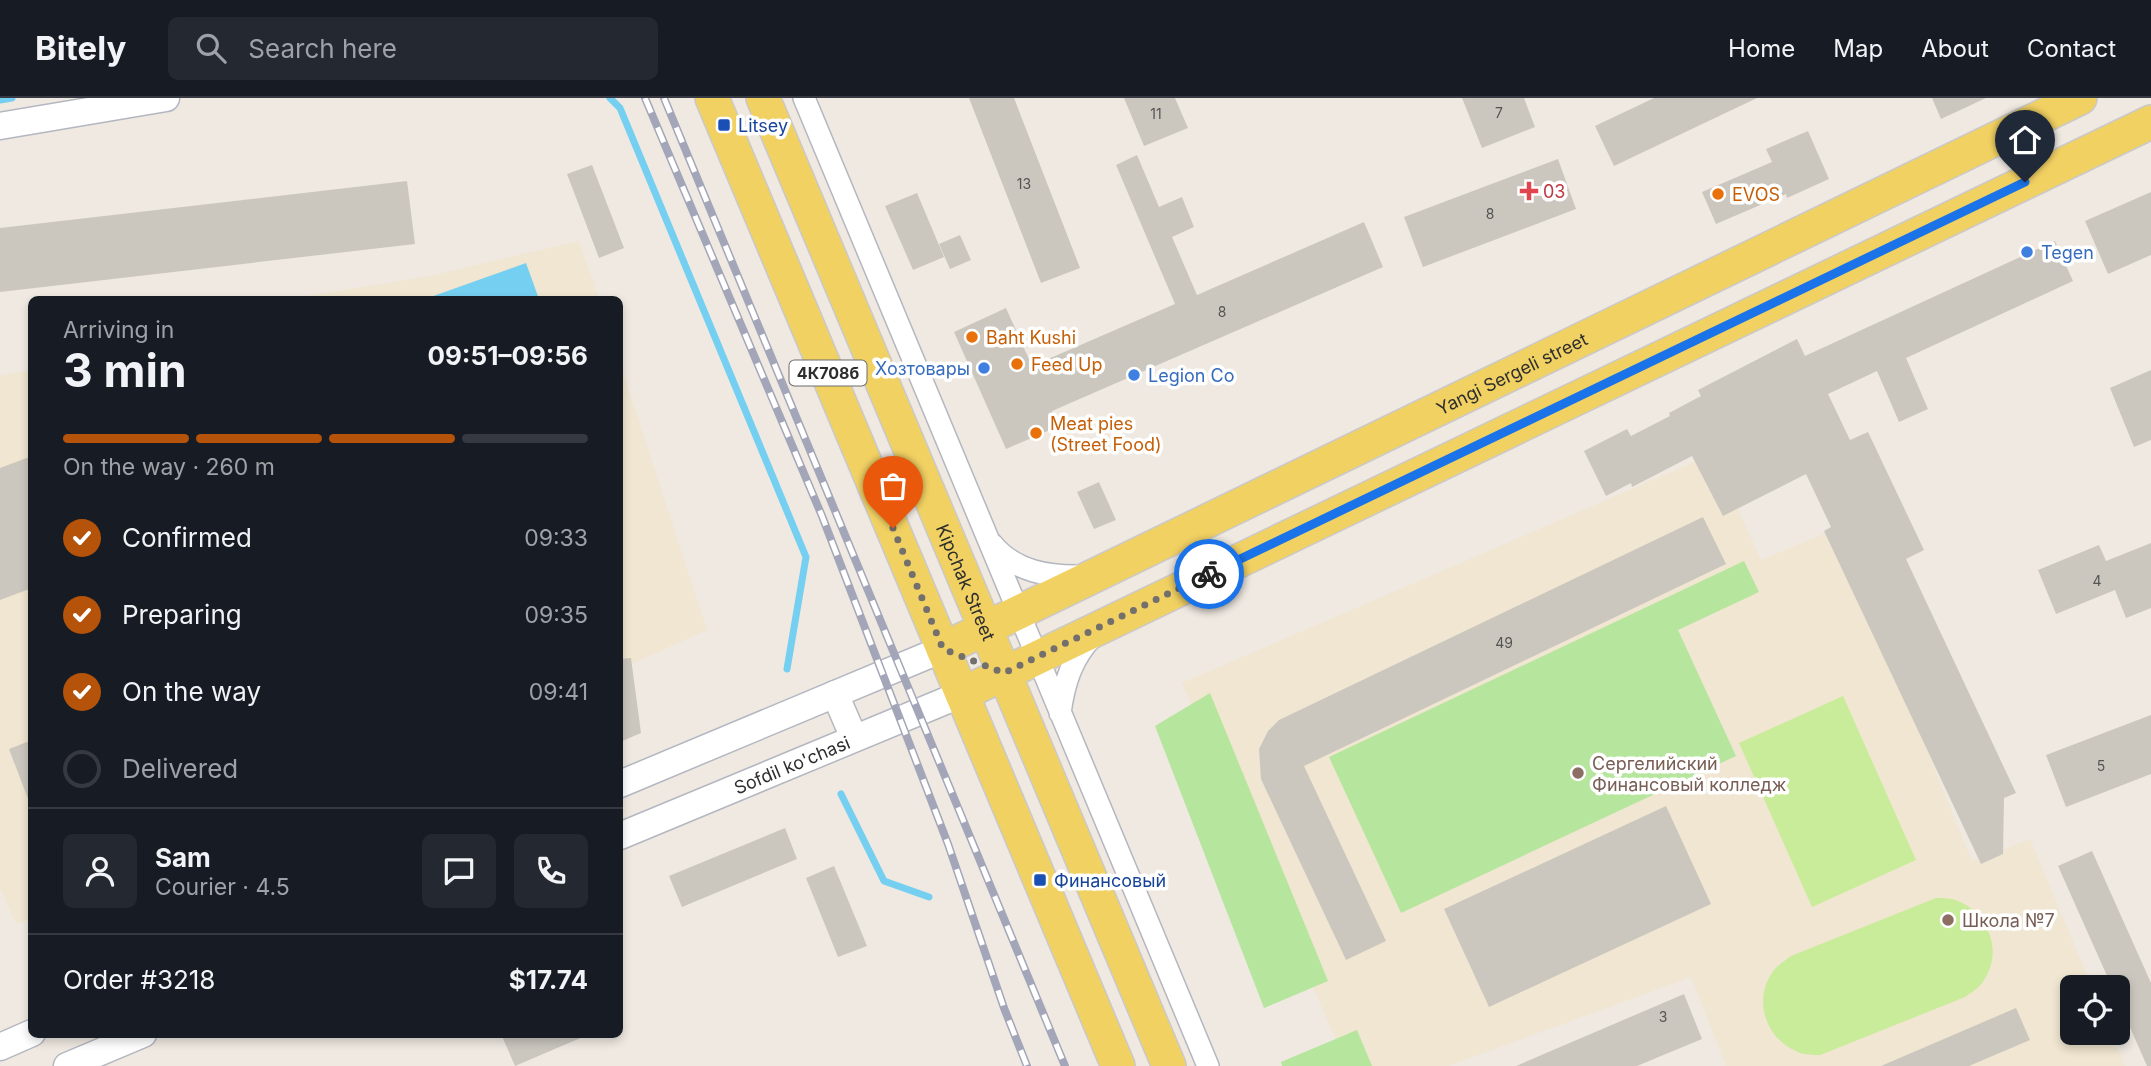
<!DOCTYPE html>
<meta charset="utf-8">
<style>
body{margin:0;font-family:Inter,sans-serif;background:#242831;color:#f1f3f6;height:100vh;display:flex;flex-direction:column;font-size:26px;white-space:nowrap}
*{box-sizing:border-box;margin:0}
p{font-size:23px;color:#9ea1a6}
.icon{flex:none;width:38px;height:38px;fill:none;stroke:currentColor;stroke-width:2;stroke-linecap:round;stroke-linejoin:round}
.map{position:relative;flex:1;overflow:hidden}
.sheet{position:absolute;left:28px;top:198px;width:595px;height:742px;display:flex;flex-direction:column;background:#171b24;border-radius:10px;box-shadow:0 4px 10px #0003}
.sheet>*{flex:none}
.controls{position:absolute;left:2060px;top:877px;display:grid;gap:14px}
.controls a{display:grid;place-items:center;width:70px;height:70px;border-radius:10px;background:#171b24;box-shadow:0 4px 10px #0003;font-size:35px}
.pin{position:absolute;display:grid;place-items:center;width:60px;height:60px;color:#fff;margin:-72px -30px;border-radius:50% 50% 50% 0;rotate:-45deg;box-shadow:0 0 7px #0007}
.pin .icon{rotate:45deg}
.courier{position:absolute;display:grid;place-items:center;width:70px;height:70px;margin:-35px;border:5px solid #1a73e8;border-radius:50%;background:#fff;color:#222;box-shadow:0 2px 9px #0007}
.head em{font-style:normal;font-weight:700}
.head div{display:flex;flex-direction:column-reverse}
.head{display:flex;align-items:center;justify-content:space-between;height:119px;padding:0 35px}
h1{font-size:46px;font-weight:700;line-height:52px}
.bar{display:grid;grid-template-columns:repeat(4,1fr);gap:10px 7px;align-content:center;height:84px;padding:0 35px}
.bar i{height:9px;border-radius:5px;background:#363941}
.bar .current{background:#b45309}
.bar p{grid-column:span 4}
.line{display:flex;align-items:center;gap:18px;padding:0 35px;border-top:2px solid #363941}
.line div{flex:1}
.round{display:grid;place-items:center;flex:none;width:74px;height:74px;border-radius:10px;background:#242831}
ol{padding:0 35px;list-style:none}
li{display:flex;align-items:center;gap:21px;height:77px}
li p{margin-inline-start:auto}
li .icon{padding:7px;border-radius:50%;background:#b45309;color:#fff;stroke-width:4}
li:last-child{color:#9ea1a6}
li i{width:38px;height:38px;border:4px solid #363941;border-radius:50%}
header{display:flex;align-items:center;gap:42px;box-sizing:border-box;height:98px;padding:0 35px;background:#171b24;border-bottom:2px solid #363941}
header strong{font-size:33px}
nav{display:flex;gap:38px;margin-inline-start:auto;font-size:24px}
.search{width:490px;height:63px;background:#242831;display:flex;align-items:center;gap:18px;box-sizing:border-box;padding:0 24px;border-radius:10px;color:#9ea1a6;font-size:26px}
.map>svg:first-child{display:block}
</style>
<header>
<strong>Bitely</strong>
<div class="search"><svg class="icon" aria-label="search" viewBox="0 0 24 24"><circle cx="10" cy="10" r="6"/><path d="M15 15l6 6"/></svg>Search here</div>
<nav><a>Home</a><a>Map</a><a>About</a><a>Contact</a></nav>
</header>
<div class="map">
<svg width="2151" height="968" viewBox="0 0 2151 968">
<rect width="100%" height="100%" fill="#efe9e1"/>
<path fill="#f0e6d1" d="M 579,143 L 599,201 L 288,201 L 426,179 Z
M 620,265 L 707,532 L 620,571 Z
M 31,272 L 32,820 L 16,826 L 0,789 L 0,278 Z
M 1713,356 L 1761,462 L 1838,430 L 1972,764 L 2030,741 L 2092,889 L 2072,889 L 2072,934 L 2111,935 L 2125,968 L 1726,968 L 1691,879 L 1448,968 L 1347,968 L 1182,585 Z"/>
<path fill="#b6e59e" d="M 1744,463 L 1759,494 L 1678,532 L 1736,658 L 1401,815 L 1329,659 Z
M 1210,595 L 1328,883 L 1264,910 L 1155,628 Z
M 1357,932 L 1372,968 L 1282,968 L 1281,964 Z"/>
<path fill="#c9ec9a" d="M 1843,598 L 1916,762 L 1812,809 L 1739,645 Z
M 1936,800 C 1943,800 1951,800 1958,803 C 1990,816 2004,856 1982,885 C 1978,891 1970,895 1965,899 L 1820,957 C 1813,957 1805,957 1798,954 C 1765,941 1752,901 1774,872 C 1778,867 1786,862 1791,858 Z"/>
<path fill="#75cff0" d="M 526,165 L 539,201 L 425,201 Z"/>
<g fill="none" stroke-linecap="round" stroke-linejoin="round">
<path stroke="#75cff0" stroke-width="7" d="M 610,0 L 620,10 L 806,459 L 787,571
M 0,2 L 12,0
M 841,696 L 884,783 L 929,799"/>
</g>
<path fill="#cbc7bf" d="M 969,0 L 1014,0 L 1080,170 L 1041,185 Z
M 1124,0 L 1175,0 L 1188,30 L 1144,48 Z
M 1462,0 L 1524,0 L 1535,29 L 1482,50 Z
M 1654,0 L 1757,0 L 1614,68 L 1595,28 Z
M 1932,0 L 1986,0 L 1941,21 Z
M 1808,33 L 1829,81 L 1787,100 L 1786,96 L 1716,126 L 1702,94 L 1772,64 L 1766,51 Z
M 1137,57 L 1159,109 L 1182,99 L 1194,129 L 1172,139 L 1197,197 L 1364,124 L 1383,169 L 1052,313 L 1059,328 L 1006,351 L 954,234 L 1006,210 L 1032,268 L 1175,206 L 1116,67 Z
M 1558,61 L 1576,111 L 1423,169 L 1404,119 Z
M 592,67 L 624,150 L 599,160 L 567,76 Z
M 407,83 L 415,146 L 0,194 L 0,130 Z
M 2151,94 L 2151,157 L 2108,176 L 2085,123 Z
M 917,95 L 944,159 L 913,172 L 885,108 Z
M 960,137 L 971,162 L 950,171 L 939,146 Z
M 2055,143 L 2073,183 L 1906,260 L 1928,311 L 1899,324 L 1877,273 L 1828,296 L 1850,342 L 1868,334 L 1924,452 L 1906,461 L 2016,695 L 2004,700 L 2003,756 L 1981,766 L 1824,433 L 1831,429 L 1806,376 L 1723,418 L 1692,358 L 1632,389 L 1631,385 L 1606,398 L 1584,353 L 1627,331 L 1631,338 L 1670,318 L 1669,315 L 1701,298 L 1698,292 L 1797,241 L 1805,258 Z
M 2151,272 L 2151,342 L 2134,349 L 2110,290 Z
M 32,358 L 32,490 L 0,502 L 0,370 Z
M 1099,384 L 1116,422 L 1094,431 L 1077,394 Z
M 1703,419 L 1726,466 L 1304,668 L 1386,843 L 1346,862 L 1261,681 L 1259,651 L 1268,633 L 1279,622 Z
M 2151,445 L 2151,510 L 2126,520 L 2115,492 L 2056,516 L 2038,472 L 2099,447 L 2106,463 Z
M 631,560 L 641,635 L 620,644 L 620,561 Z
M 2151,617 L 2151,676 L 2066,709 L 2046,657 Z
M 32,642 L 32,706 L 30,706 L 9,651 Z
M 1666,708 L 1711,806 L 1489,909 L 1444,811 Z
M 785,730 L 797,761 L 682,809 L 669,778 Z
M 2092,753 L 2151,885 L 2151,968 L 2147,968 L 2118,902 L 2118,889 L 2112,889 L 2058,768 Z
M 834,768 L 867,848 L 838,859 L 806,780 Z
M 1684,896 L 1702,941 L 1637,968 L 1516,968 Z
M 2016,910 L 2030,942 L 1969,968 L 1881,968 Z
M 501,936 L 590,936 L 515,968 Z"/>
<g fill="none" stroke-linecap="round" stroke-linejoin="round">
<g stroke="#b4b7c1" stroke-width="24">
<path id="minor" d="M 804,0 L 1208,968
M 992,446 C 1015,474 1049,479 1083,478
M 1060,615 C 1064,585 1072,559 1094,537"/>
</g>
<g stroke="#b4b7c1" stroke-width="29">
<g id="tertiary">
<path d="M 0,28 L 166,0"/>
<path d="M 835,596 L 854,640"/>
<path d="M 620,686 L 943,551"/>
<path id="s1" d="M 620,738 L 962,596"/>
<path d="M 0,949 L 32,935"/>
<path d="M 67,968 L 143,936"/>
</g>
</g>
<g stroke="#c9c9c9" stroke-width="36">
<g id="primary">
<path d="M 712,0 L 1118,968"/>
<path id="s2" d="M 763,0 L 1169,968"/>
<path id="s3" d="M 943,551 L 2080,0"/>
<path d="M 962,596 L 2151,24"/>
</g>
</g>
<use href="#minor" stroke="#fff" stroke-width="21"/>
<use href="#tertiary" stroke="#fff" stroke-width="26"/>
<use href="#primary" stroke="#f2d163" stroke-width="33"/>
<g stroke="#a3a6b8" stroke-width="8">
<path id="rail" d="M 645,0 L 822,418 L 948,746 L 1004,910 L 1027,968
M 664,0 L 1065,968"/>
</g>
<use href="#rail" stroke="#fff" stroke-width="5" stroke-dasharray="16" stroke-linecap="butt"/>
</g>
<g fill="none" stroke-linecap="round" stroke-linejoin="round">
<path stroke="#726f6d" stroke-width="7" stroke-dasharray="0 12.6" d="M 893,430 L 943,551 L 1004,575 L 1209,476"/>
<path stroke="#1a73e8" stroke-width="9" d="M 1209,476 L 2025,84"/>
</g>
<g fill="#1a4fb4" stroke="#fff" stroke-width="2.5">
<rect x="717" y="20" width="14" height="14" rx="3.5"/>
<rect x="1033" y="775" width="14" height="14" rx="3.5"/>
</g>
<path fill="#e0444e" stroke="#fff" stroke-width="2.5" d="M1525.5 82.5h7v7h7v7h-7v7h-7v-7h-7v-7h7z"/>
<g fill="#e8710a" stroke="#fff" stroke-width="2.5">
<circle cx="1718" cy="96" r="7"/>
<circle cx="972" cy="239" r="7"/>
<circle cx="1017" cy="266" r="7"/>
<circle cx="1036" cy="335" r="7"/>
</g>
<g fill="#3f7fe0" stroke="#fff" stroke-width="2.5">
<circle cx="2027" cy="154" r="7"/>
<circle cx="984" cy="270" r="7"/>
<circle cx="1134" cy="277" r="7"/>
</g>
<g fill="#8d6e63" stroke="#fff" stroke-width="2.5">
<circle cx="1578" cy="675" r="7"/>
<circle cx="1948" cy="822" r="7"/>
</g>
<g text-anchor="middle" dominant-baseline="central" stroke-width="7" stroke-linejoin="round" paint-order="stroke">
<g font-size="14" fill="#555452">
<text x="1499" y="14">7</text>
<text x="1156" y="15">11</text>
<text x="1024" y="85">13</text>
<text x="1490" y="115">8</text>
<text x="1222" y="213">8</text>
<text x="2097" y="482">4</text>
<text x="1504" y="544">49</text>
<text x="2101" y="667">5</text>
<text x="1663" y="918">3</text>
</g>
<rect fill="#fff" stroke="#6d6d6d" stroke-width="2" x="789.5" y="262.5" width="77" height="25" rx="5"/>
<g font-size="16" font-weight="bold" fill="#2e2e2e">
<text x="828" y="275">4К708б</text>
</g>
<g font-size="18" fill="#164399" stroke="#fff" text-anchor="start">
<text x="738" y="27">Litsey</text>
<text x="1054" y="782">Финансовый</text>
</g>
<g font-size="18" fill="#be3a42" stroke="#fff" text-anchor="start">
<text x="1543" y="93">03</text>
</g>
<g font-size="18" fill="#c56008" stroke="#fff" text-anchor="start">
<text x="1732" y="96">EVOS</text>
<text x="986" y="239">Baht Kushi</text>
<text x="1031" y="266">Feed Up</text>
<text x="1050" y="325">Meat pies<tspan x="1050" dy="21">(Street Food)</tspan></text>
</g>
<g font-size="18" fill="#366cbe" stroke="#fff" text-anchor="start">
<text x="2041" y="154">Tegen</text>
<text x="970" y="270" text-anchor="end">Хозтовары</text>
<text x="1148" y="277">Legion Co</text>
</g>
<g font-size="18" fill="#2e2e2e" stroke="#fff">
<text stroke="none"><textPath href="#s3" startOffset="632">Yangi Sergeli street</textPath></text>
<text stroke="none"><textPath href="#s2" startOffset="525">Kipchak Street</textPath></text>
<text stroke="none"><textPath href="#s1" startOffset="186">Sofdil ko'chasi</textPath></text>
</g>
<g font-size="18" fill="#785e54" stroke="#fff" text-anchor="start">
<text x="1592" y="665">Сергелийский<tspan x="1592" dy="21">Финансовый колледж</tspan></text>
<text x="1962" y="822">Школа №7</text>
</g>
</g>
</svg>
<div class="controls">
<a><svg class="icon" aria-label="locate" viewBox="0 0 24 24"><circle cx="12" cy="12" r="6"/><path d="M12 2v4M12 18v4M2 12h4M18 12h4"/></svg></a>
</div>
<div class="pin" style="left:893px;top:430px;background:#ea580c"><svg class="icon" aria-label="bag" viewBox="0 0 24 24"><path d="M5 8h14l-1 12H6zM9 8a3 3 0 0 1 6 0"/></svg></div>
<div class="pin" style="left:2025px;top:84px;background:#1f2937"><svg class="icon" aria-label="home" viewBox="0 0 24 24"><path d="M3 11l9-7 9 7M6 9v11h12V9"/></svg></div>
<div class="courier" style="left:1209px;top:476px"><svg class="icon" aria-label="bike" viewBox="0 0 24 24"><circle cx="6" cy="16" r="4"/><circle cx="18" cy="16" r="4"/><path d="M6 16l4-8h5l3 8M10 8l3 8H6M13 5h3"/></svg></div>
<section class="sheet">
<div class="head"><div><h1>3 min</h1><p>Arriving in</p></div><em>09:51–09:56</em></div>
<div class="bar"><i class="current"></i><i class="current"></i><i class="current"></i><i></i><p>On the way · 260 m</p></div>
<ol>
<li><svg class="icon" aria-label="check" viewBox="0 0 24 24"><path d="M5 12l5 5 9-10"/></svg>Confirmed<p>09:33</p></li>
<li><svg class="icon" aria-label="check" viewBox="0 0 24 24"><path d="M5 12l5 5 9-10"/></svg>Preparing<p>09:35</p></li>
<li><svg class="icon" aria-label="check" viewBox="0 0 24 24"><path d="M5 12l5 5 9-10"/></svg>On the way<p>09:41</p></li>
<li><i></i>Delivered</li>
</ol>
<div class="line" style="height:126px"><a class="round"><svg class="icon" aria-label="person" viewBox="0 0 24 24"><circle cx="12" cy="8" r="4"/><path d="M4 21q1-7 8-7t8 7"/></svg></a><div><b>Sam</b><p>Courier · 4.5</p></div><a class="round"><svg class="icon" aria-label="chat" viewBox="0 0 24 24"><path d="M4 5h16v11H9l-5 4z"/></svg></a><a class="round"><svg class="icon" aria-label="phone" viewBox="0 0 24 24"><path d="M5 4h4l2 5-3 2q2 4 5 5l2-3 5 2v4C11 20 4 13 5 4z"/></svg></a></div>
<div class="line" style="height:91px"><div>Order #3218</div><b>$17.74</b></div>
</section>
</div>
